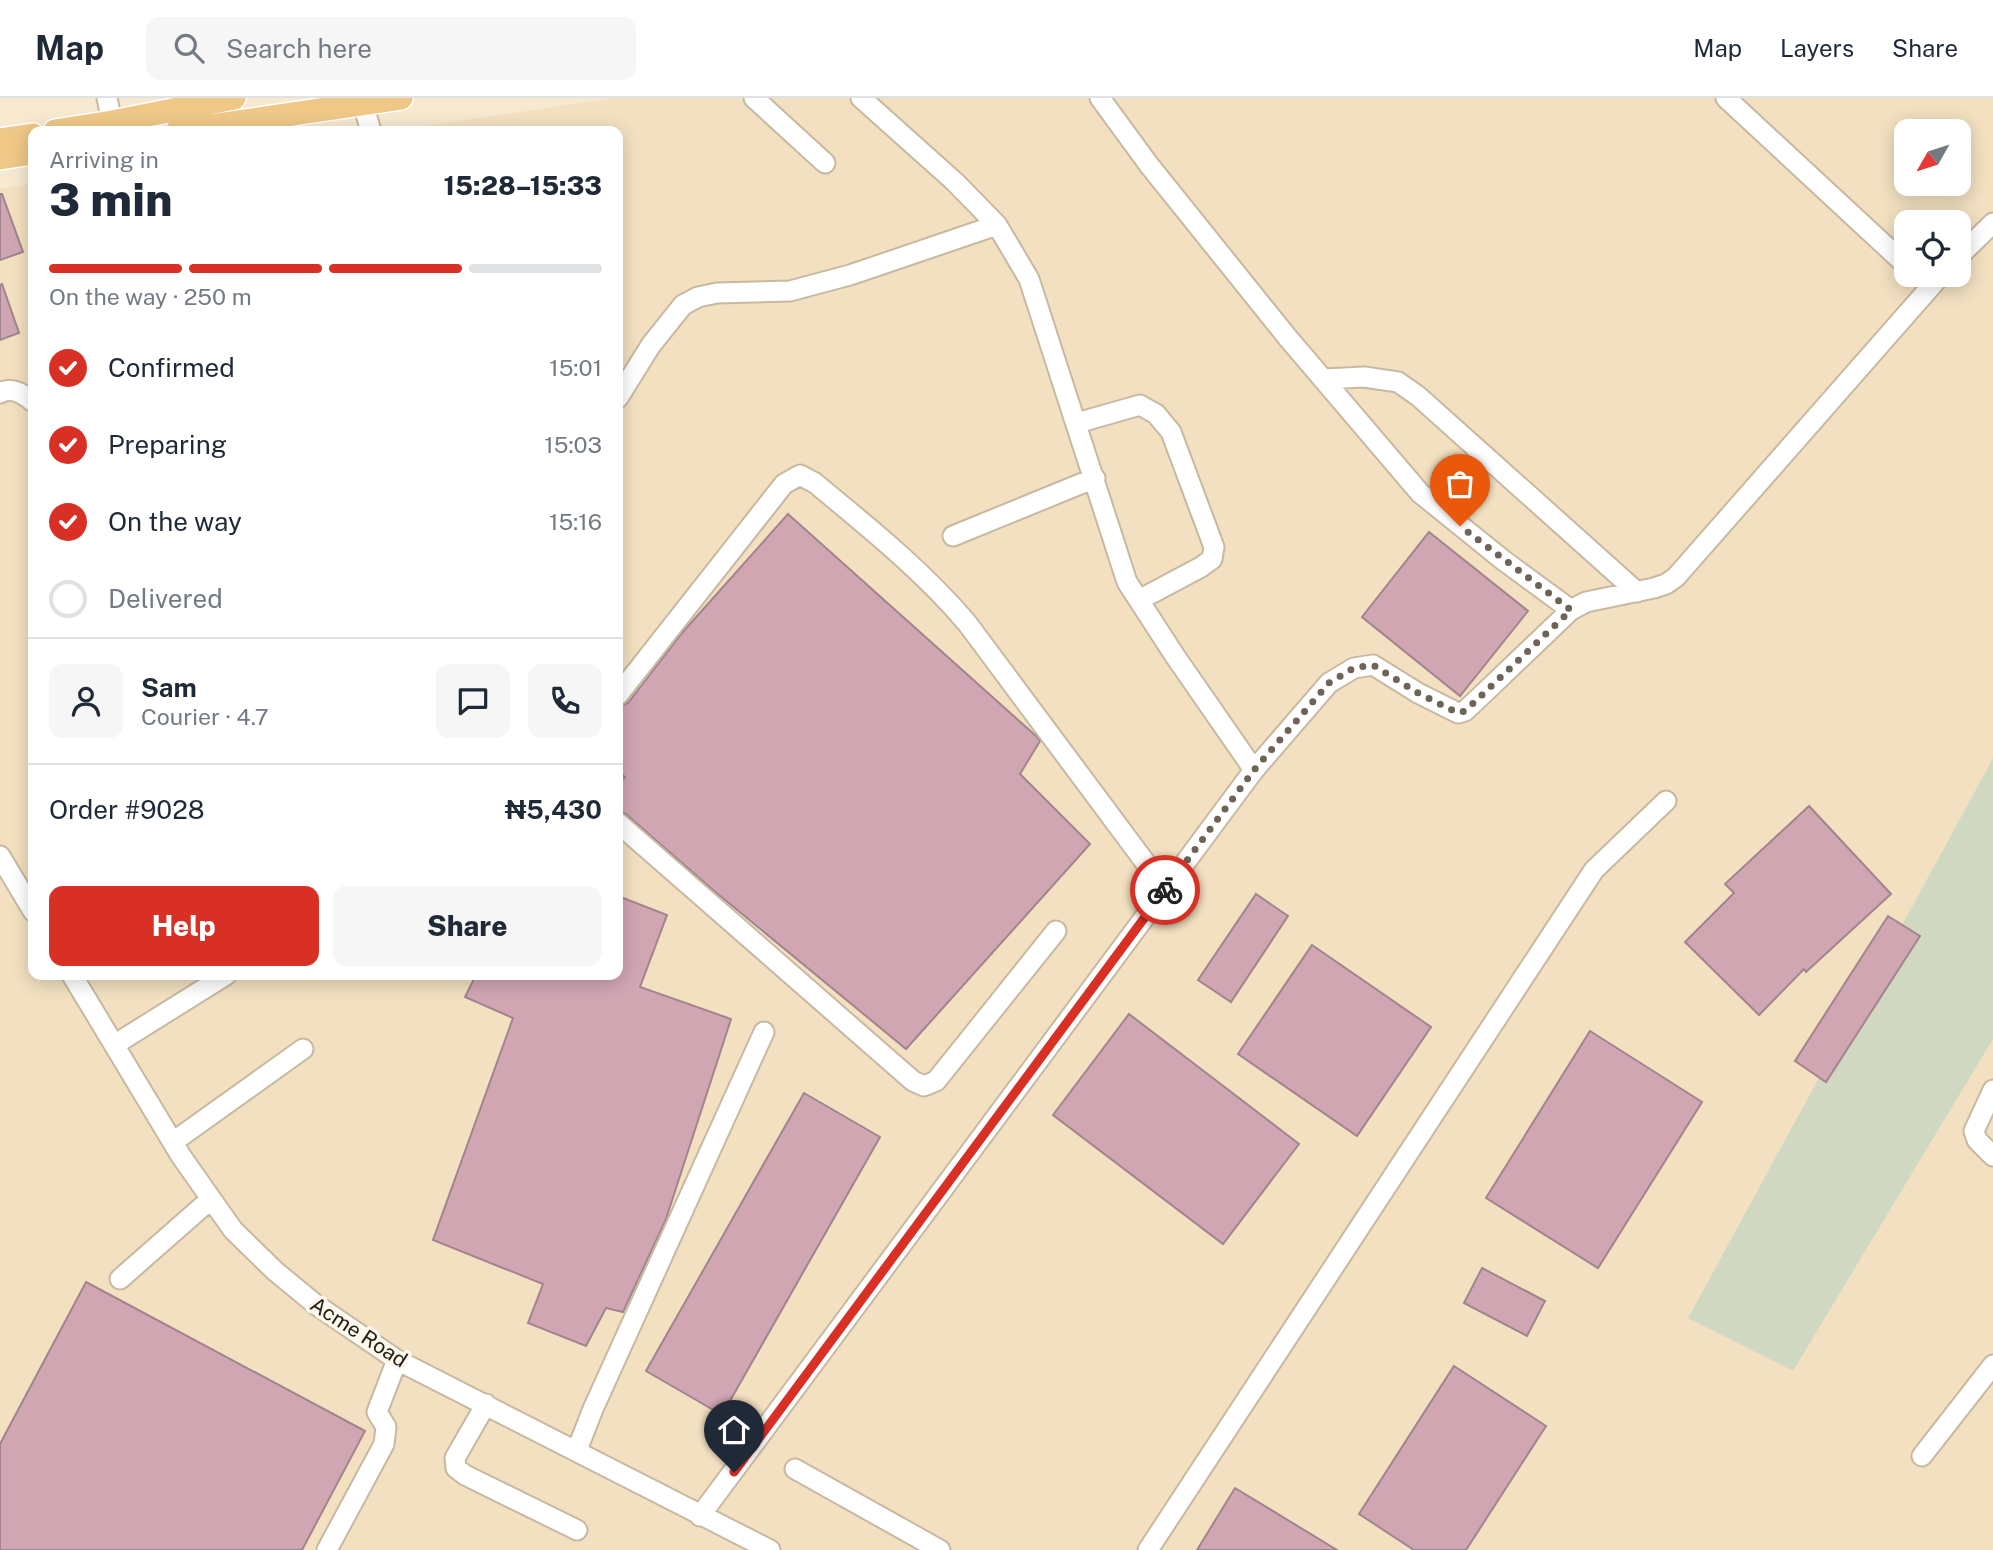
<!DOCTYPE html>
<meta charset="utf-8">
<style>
body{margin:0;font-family:"Public Sans",sans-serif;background:#f6f6f7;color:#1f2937;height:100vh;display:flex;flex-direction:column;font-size:26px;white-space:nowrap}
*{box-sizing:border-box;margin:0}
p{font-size:23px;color:#747a83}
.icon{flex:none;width:38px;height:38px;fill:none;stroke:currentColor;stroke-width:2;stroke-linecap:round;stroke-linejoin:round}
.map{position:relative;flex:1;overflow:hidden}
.drawer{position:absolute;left:28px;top:28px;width:595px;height:854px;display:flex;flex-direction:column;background:#fff;border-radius:14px;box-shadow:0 4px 18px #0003}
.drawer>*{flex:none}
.needle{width:46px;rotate:231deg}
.fabs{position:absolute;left:1894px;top:21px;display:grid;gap:14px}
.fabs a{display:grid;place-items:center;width:77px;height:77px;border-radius:14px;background:#fff;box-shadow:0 4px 18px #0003;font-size:35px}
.pin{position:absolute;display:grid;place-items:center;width:60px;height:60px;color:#fff;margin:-72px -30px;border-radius:50% 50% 50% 0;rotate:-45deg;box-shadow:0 0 7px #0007}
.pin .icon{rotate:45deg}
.courier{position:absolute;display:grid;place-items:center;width:70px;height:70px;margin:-35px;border:5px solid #d93025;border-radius:50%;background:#fff;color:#222;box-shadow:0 2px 9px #0007}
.head em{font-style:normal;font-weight:800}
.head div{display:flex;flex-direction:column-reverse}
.head{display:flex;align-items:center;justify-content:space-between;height:119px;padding:0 21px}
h1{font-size:46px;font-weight:800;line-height:52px}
.bar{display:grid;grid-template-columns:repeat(4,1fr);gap:10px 7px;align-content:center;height:84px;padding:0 21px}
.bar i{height:9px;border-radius:5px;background:#e0e1e3}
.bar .on{background:#d93025}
.bar p{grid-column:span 4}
.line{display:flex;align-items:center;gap:18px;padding:0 21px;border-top:2px solid #e0e1e3}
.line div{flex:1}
.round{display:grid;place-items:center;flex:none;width:74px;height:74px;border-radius:14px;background:#f6f6f7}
ol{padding:0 21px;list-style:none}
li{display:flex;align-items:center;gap:21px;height:77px}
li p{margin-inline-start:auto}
li .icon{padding:7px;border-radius:50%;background:#d93025;color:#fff;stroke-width:4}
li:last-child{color:#747a83}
li i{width:38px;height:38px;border:4px solid #e0e1e3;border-radius:50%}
.cta{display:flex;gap:14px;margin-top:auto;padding:14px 21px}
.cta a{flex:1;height:80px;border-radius:14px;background:#d93025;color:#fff;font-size:28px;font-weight:800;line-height:80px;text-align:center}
.cta a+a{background:#f6f6f7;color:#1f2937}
header{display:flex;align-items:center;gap:42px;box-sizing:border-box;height:98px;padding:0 35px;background:#fff;border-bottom:2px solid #e0e1e3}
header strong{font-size:33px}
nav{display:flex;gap:38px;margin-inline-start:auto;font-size:24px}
.search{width:490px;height:63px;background:#f6f6f7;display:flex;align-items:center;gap:18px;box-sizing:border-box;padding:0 24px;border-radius:14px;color:#747a83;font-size:26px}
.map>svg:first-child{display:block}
</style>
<header>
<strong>Map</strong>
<div class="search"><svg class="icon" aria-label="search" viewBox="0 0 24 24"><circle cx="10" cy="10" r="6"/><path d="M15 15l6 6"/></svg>Search here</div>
<nav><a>Map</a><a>Layers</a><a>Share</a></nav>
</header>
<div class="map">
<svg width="1993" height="1452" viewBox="0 0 1993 1452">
<rect width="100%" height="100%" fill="#f7e9d0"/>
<path fill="#f2e0c0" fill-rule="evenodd" d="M 615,0 L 1993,0 L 1993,660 L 1688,1219 L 1793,1273 L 1993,941 L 1993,1452 L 0,1452 L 0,91 L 33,86 L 33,877 L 618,877 L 618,33 L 390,33 ZM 1906,33 L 1958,33 L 1958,86 L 1906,86 ZM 1906,124 L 1958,124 L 1958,177 L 1906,177 Z"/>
<path fill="#d1d8c1" d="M 1993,660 L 1993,941 L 1793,1273 L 1688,1220 Z"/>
<path fill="#d0a6b3" stroke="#a1848d" stroke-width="2" d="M 0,96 L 2,96 L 23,154 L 0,162 Z
M 2,186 L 19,235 L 0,242 L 0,187 Z
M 788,416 L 1036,638 L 1040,643 L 1020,676 L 1090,746 L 906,951 L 713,792 L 626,716 L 618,713 L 618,687 L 625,679 L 618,673 L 618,609 L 628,605 L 682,535 Z
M 1429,434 L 1528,513 L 1460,598 L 1362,519 Z
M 1809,708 L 1891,796 L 1806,874 L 1804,871 L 1759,917 L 1685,844 L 1734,795 L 1725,786 Z
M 1256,796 L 1288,818 L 1231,904 L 1198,882 Z
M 618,798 L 667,817 L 640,889 L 731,921 L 666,1121 L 623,1214 L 606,1210 L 586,1248 L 528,1225 L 543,1186 L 433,1142 L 513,920 L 465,899 L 476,877 L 618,877 Z
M 1888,818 L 1920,838 L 1826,984 L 1795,963 Z
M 1312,847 L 1431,929 L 1357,1038 L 1238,956 Z
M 1129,916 L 1299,1046 L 1223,1146 L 1053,1017 Z
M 1590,933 L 1702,1004 L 1598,1170 L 1486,1100 Z
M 804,995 L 880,1039 L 722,1317 L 646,1273 Z
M 1482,1170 L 1545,1203 L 1527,1238 L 1464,1205 Z
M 86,1184 L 365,1333 L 302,1452 L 0,1452 L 0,1346 Z
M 1454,1268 L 1546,1328 L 1466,1452 L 1414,1452 L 1359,1416 Z
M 1235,1390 L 1337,1452 L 1197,1452 Z"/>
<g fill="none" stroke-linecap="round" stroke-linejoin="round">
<g stroke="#c7b9a1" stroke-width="23">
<path id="minor" d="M 107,0 L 112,24
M 754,0 L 825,65
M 861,0 L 955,84 L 997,127 L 1029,181 L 1127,484 L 1175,558 L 1254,672
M 1100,0 L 1149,67 L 1288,240 L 1420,395 L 1503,462 L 1571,512
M 1726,0 L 1906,167
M 363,6 L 371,33
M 1958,159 L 1993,125
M 1323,281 L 1364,279 L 1398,284 L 1418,298 L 1637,494
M 0,295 C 12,288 24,296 33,304
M 618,300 L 651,247 L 683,207 L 698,199 L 717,195 L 790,193 L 850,177 L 997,127
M 1077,325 L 1140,307 L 1156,316 L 1171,334 L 1214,449 L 1212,461 L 1201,469 L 1139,502
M 953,438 L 1095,380
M 618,597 L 784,386 L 800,377 L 815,385 C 868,429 922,472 967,525 L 1165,791
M 618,725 L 913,983 L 924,988 L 936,983 L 1056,833
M 0,758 L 33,813
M 72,877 L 181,1058 L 233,1132 L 275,1173 L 315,1206 L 397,1262 L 770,1452
M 114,947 L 226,877
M 1993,992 L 1974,1033 L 1977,1042 L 1993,1058
M 173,1044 L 303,951
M 120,1181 L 211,1101
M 486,1306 L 455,1360 L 456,1370 L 465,1377 L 577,1432
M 577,1352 L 593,1311 L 764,934
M 1922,1358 L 1993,1267
M 795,1371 L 940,1452
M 700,1418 L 1254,672 L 1329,585 L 1354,570 L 1373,567 L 1418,595 L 1458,615 L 1465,613 L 1483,596 L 1571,512 L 1586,504 L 1654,490 L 1666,486 L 1676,479 L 1941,177
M 327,1452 L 384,1346 L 386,1329 L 377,1314 L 397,1262
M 1148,1452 L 1594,772 L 1666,703"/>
</g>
<g stroke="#fff" stroke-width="26">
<path id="major" d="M 55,33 L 112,24 L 234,0
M 177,33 L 401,0
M 0,42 L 33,37
M 0,60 L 33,55"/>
</g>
<use href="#minor" stroke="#fff" stroke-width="19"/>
<use href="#major" stroke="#efc888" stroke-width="23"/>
</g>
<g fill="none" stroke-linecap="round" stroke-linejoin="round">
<path stroke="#6d6456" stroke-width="7" stroke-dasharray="0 12.6" d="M 1165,792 L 1254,672 L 1329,585 L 1354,570 L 1373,567 L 1418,595 L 1458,615 L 1465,613 L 1483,596 L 1571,512 L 1460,428"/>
<path stroke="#d93025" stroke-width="9" d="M 734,1374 L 1165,792"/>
</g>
<g text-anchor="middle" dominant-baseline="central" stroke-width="7" stroke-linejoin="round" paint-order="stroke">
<g font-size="21" fill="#221d14" stroke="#fdf7ed">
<text transform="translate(359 1234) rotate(33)">Acme Road</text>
</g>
</g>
</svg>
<div class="fabs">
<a><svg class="needle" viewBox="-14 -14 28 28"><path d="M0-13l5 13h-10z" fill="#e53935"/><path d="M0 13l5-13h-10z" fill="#747a83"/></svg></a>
<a><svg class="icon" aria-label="locate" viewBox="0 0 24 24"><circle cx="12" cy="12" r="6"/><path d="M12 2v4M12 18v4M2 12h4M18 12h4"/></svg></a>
</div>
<div class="pin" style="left:1460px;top:428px;background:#ea580c"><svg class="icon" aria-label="bag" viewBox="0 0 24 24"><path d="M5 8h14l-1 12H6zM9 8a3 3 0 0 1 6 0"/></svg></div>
<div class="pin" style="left:734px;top:1374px;background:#1f2937"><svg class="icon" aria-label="home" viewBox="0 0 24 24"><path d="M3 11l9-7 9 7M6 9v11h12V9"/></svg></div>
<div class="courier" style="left:1165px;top:792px"><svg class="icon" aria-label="bike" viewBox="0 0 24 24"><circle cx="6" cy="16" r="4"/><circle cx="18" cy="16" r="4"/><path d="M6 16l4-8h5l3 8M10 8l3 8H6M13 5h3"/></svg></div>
<section class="drawer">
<div class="head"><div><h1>3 min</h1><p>Arriving in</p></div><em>15:28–15:33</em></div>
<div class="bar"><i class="on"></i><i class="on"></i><i class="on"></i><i></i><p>On the way · 250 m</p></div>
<ol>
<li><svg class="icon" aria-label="check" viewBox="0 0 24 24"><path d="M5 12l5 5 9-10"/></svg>Confirmed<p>15:01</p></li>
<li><svg class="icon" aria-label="check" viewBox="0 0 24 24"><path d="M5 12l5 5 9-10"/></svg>Preparing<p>15:03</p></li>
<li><svg class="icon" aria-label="check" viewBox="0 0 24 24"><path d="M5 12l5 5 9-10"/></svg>On the way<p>15:16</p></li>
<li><i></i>Delivered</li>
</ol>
<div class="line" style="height:126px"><a class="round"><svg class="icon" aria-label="person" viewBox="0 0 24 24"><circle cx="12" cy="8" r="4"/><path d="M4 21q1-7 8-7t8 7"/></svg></a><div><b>Sam</b><p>Courier · 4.7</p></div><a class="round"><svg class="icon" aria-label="chat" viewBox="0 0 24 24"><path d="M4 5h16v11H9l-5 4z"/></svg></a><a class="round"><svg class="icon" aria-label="phone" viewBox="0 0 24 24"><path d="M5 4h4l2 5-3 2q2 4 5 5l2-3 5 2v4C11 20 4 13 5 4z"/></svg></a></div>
<div class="line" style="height:91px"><div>Order #9028</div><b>₦5,430</b></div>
<div class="cta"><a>Help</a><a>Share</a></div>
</section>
</div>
